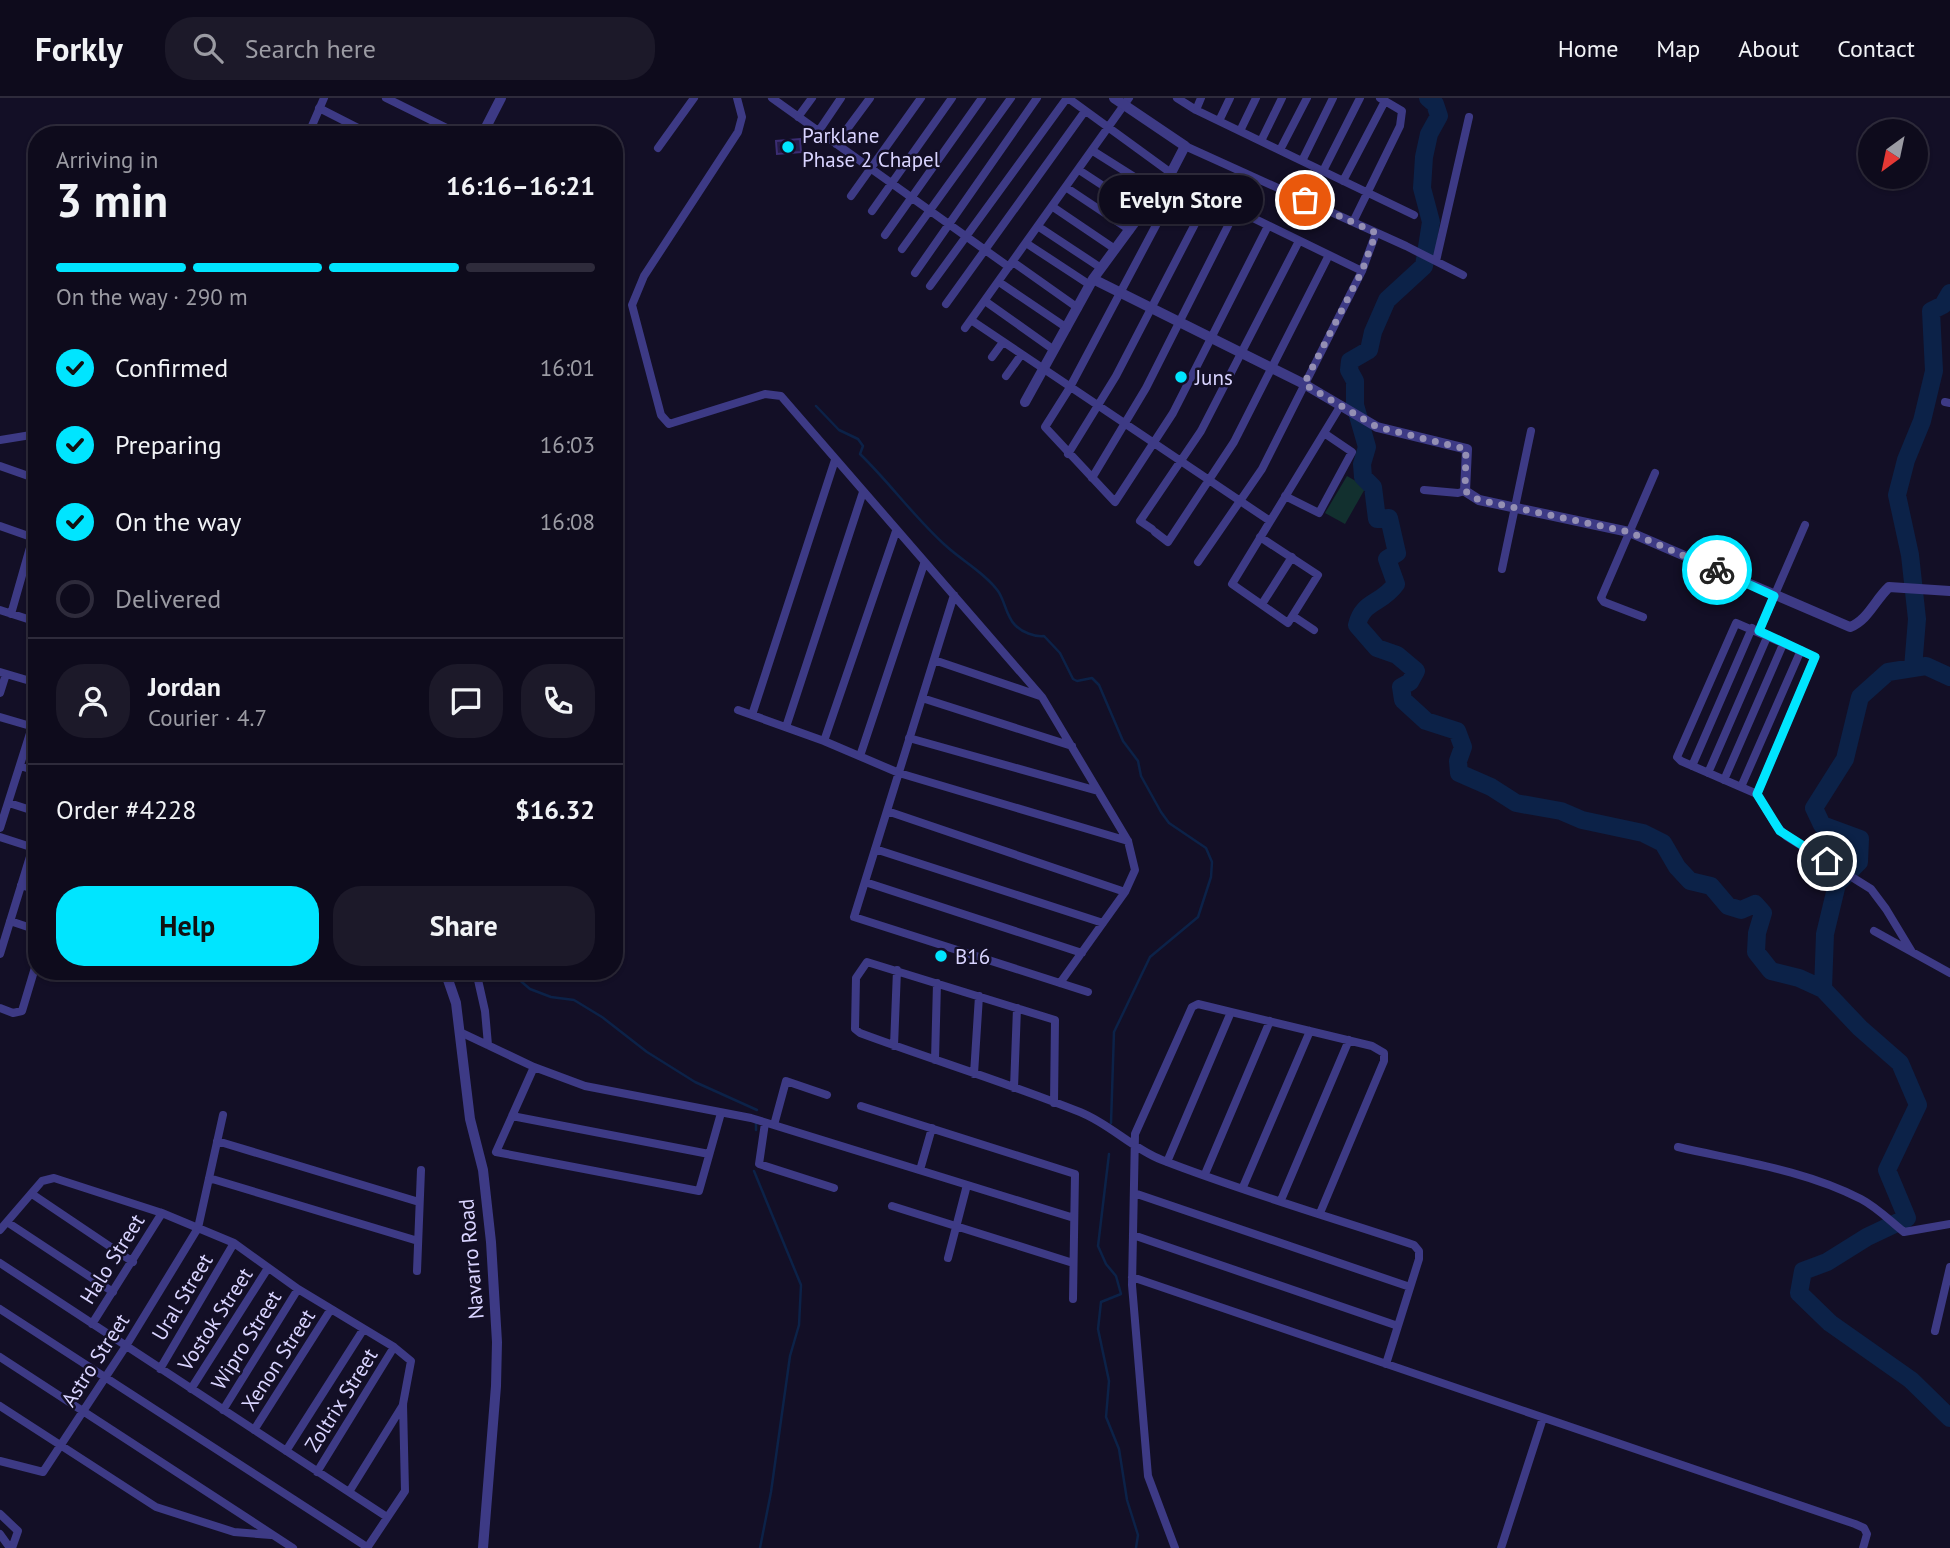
<!DOCTYPE html>
<meta charset="utf-8">
<style>
body{margin:0;font-family:"PT Sans",sans-serif;background:#1c1929;color:#f1f3f6;height:100vh;display:flex;flex-direction:column;font-size:26px;white-space:nowrap}
*{box-sizing:border-box;margin:0}
p{font-size:23px;color:#9b9ba3}
.icon{flex:none;width:38px;height:38px;fill:none;stroke:currentColor;stroke-width:2;stroke-linecap:round;stroke-linejoin:round}
.map{position:relative;flex:1;overflow:hidden}
.side{position:absolute;left:28px;top:28px;width:595px;height:854px;display:flex;flex-direction:column;background:#0e0b1c;border-radius:28px;box-shadow:0 2px 5px #0004,0 0 0 2px #2e2b3b}
.side>*{flex:none}
.needle{width:46px;rotate:213deg}
.tools{position:absolute;left:1858px;top:21px;display:grid;gap:14px}
.tools a{display:grid;place-items:center;width:70px;height:70px;border-radius:50%;background:#0e0b1c;box-shadow:0 2px 5px #0004,0 0 0 2px #2e2b3b;font-size:35px}
.pin{position:absolute;display:grid;place-items:center;width:60px;height:60px;color:#fff;margin:-30px;border:4px solid #fff;border-radius:50%;box-shadow:0 2px 7px #0007}
.courier{position:absolute;display:grid;place-items:center;width:70px;height:70px;margin:-35px;border:5px solid #00e5ff;border-radius:50%;background:#fff;color:#222;box-shadow:0 2px 9px #0007}
.bubble{position:absolute;height:49px;border-radius:24px;background:#0e0b1c;box-shadow:0 2px 5px #0004,0 0 0 2px #2e2b3b;font-size:23px;font-weight:600;line-height:49px;text-align:center}
.headline em{font-style:normal;font-weight:600}
.headline div{display:flex;flex-direction:column-reverse}
.headline{display:flex;align-items:center;justify-content:space-between;height:119px;padding:0 28px}
h1{font-size:46px;font-weight:600;line-height:52px}
.bar{display:grid;grid-template-columns:repeat(4,1fr);gap:10px 7px;align-content:center;height:84px;padding:0 28px}
.bar i{height:9px;border-radius:5px;background:#2e2b3b}
.bar .current{background:#00e5ff}
.bar p{grid-column:span 4}
.line{display:flex;align-items:center;gap:18px;padding:0 28px;border-top:2px solid #2e2b3b}
.line div{flex:1}
.round{display:grid;place-items:center;flex:none;width:74px;height:74px;border-radius:28px;background:#1c1929}
ol{padding:0 28px;list-style:none}
li{display:flex;align-items:center;gap:21px;height:77px}
li p{margin-inline-start:auto}
li .icon{padding:7px;border-radius:50%;background:#00e5ff;color:#111;stroke-width:4}
li:last-child{color:#9b9ba3}
li i{width:38px;height:38px;border:4px solid #2e2b3b;border-radius:50%}
.primary-button{display:flex;gap:14px;margin-top:auto;padding:14px 28px}
.primary-button a{flex:1;height:80px;border-radius:28px;background:#00e5ff;color:#111;font-size:28px;font-weight:600;line-height:80px;text-align:center}
.primary-button a+a{background:#1c1929;color:#f1f3f6}
header{display:flex;align-items:center;gap:42px;box-sizing:border-box;height:98px;padding:0 35px;background:#0e0b1c;border-bottom:2px solid #2e2b3b}
header strong{font-size:33px}
nav{display:flex;gap:38px;margin-inline-start:auto;font-size:24px}
.search{width:490px;height:63px;background:#1c1929;display:flex;align-items:center;gap:18px;box-sizing:border-box;padding:0 24px;border-radius:28px;color:#9b9ba3;font-size:26px}
.map>svg:first-child{display:block}
</style>
<header>
<strong>Forkly</strong>
<div class="search"><svg class="icon" aria-label="search" viewBox="0 0 24 24"><circle cx="10" cy="10" r="6"/><path d="M15 15l6 6"/></svg>Search here</div>
<nav><a>Home</a><a>Map</a><a>About</a><a>Contact</a></nav>
</header>
<div class="map">
<svg width="1950" height="1450" viewBox="0 0 1950 1450">
<rect width="100%" height="100%" fill="#130f26"/>
<path fill="#12302f" d="M 1347,378 L 1366,389 L 1345,426 L 1325,415 Z"/>
<g fill="none" stroke-linecap="round" stroke-linejoin="round">
<path stroke="#0c2248" stroke-width="2.5" d="M 816,308 L 839,332 L 858,341 L 863,348 L 860,356 C 890,385 914,419 945,447 C 961,462 985,475 998,493 C 1005,503 1006,518 1015,527 C 1022,534 1034,539 1044,538 L 1060,555 L 1073,581 L 1077,583 L 1092,580 L 1099,587 L 1123,643 L 1138,663 L 1141,678 L 1161,714 L 1169,725 L 1206,750 L 1212,764 L 1211,779 L 1198,819 L 1150,859 L 1114,934 L 1111,1025
M 509,873 L 530,891 L 551,899 L 574,902 L 602,919 L 647,954 L 695,984 L 757,1012
M 756,1032 L 756,1024
M 1109,1056 L 1098,1148 L 1106,1166 L 1116,1178 L 1121,1196 L 1101,1204 L 1098,1231 L 1109,1283 L 1106,1319 L 1119,1351 L 1127,1402 L 1138,1437 L 1136,1450
M 754,1073 L 801,1187 L 799,1227 L 790,1258 L 771,1394 L 760,1450"/>
<path stroke="#0c2248" stroke-width="18" d="M 1428,0 L 1435,6 L 1439,18 L 1429,36 L 1424,59 L 1422,90 L 1431,124 L 1424,168 L 1387,202 L 1373,234 L 1369,252 L 1350,263 L 1349,272 L 1355,283 L 1355,307 L 1367,349 L 1362,366 L 1363,379 L 1373,389 L 1377,421 L 1389,420 L 1397,455 L 1387,461 L 1396,486 C 1381,507 1363,502 1357,527 L 1377,550 L 1397,557 L 1416,573 L 1410,584 L 1401,589 L 1403,602 L 1426,623 L 1457,633 L 1463,649 L 1458,663 L 1459,675 L 1491,689 L 1516,705 L 1561,713 L 1582,722 L 1643,735 L 1663,745 L 1677,769 L 1690,783 L 1711,788 L 1728,808 L 1741,812 L 1755,806 L 1763,815 L 1757,835 L 1756,854 L 1771,873 L 1799,880 L 1823,891
M 1913,570 L 1917,521 L 1910,457 L 1897,397 L 1906,362 L 1922,323 L 1934,273 L 1931,213 L 1943,207 L 1950,195
M 1950,579 L 1926,568 L 1888,574 L 1860,599 L 1845,661 L 1814,710 L 1822,727 L 1860,741 L 1859,764 L 1837,786 L 1825,836 L 1823,891 L 1860,930 L 1900,965 L 1918,1007 L 1887,1072 L 1907,1120 L 1867,1139 L 1827,1164 L 1803,1173 L 1799,1195 L 1830,1225 L 1911,1282 L 1950,1320"/>
</g>
<path fill="#241b47" stroke="#3b2d73" stroke-width="2" d="M 800,41 L 801,54 L 777,56 L 776,43 Z"/>
<g fill="none" stroke-linecap="round" stroke-linejoin="round">
<path stroke="#3d3a85" stroke-width="8" d="M 386,0 L 461,37
M 737,0 L 742,19 L 738,34 L 644,178 L 632,207 L 661,317 L 669,326 L 765,296 L 781,298 L 1042,599 L 1128,743 L 1135,772 L 1125,794 L 1060,885
M 772,0 L 1009,169
M 1068,0 L 1171,75
M 1177,0 L 1196,12 L 1414,117
M 319,10 L 372,37
M 1196,12 L 1201,0
M 798,19 L 812,0
M 1219,23 L 1230,0
M 1240,33 L 1256,0
M 818,34 L 841,0
M 308,37 L 324,0
M 1261,43 L 1282,0
M 836,46 L 870,0
M 1185,48 L 1406,148 L 1463,177
M 658,50 L 694,0
M 1280,52 L 1307,0
M 1093,53 L 1158,94
M 1302,63 L 1333,0
M 1079,72 L 1143,114
M 1323,73 L 1360,0
M 1343,83 L 1385,3
M 1067,90 L 1130,132
M 851,98 L 921,0
M 1053,109 L 1115,151
M 872,113 L 952,0
M 1353,124 L 1400,28 L 1402,13 L 1380,0
M 1268,128 L 1173,315 L 1115,404 L 1045,329 L 1069,291 L 1179,84 L 1362,173
M 1039,129 L 1101,170
M 885,137 L 982,0
M 1026,145 L 1090,187
M 902,151 L 1011,0
M 1436,163 L 1469,19
M 1013,164 L 1078,210
M 915,175 L 1037,0
M 999,184 L 1067,230
M 930,188 L 1067,0
M 985,203 L 1054,252
M 946,206 L 1085,13
M 971,222 L 1270,423
M 965,230 L 1129,0
M 992,259 L 1003,244
M 1006,278 L 1021,257
M 1945,304 L 1950,305
M 0,342 L 37,336
M 1068,356 L 1116,278 L 1209,99
M 0,368 L 37,381
M 1092,380 L 1146,290 L 1236,112
M 1424,392 L 1458,395 L 1465,393
M 1285,398 L 1319,415 L 1352,354 L 1324,335
M 0,428 L 37,441
M 1152,431 L 1140,423 L 1201,333 L 1299,143
M 1155,434 L 1168,444 L 1234,344 L 1329,157
M 1260,439 L 1318,477 L 1288,525 L 1232,486 L 1341,307
M 1198,464 L 1262,371 L 1362,173 L 1376,135
M 1502,471 L 1531,333
M 954,497 L 854,819 L 1088,894
M 1262,506 L 1292,459
M 0,512 L 37,524
M 11,516 L 33,439
M 1293,518 L 1314,532
M 1643,519 L 1604,504 L 1601,500 L 1655,375
M 1736,525 L 1815,559 L 1757,696 L 1681,663 L 1677,659 Z
M 1759,533 L 1805,427
M 934,562 L 1040,598
M 0,574 L 37,585
M 0,595 L 6,576
M 922,600 L 1072,648
M 738,612 L 824,643 L 899,675 L 1128,743
M 752,617 L 835,362
M 0,619 L 34,629
M 786,629 L 863,394
M 909,640 L 1098,693
M 824,643 L 896,433
M 860,658 L 924,466
M 20,668 L 37,673
M 1692,668 L 1752,530
M 1708,675 L 1768,537
M 1724,682 L 1784,544
M 1741,689 L 1801,552
M 1757,696 L 1775,726 L 1786,738 L 1871,791 L 1886,811 L 1912,854
M 9,705 L 37,714
M 887,713 L 1125,794
M 0,730 L 32,629
M 0,739 L 37,751
M 875,751 L 1103,825
M 865,784 L 1082,855
M 21,787 L 37,792
M 10,823 L 37,832
M 1874,833 L 1950,875
M 0,856 L 33,749
M 476,873 L 485,913 L 488,947
M 0,910 L 13,915 L 22,913 L 37,863
M 460,934 L 534,969 L 585,988 L 751,1020 L 1074,1120
M 894,948 L 897,872
M 935,962 L 937,885
M 534,969 L 496,1054 L 699,1093 L 721,1015
M 974,976 L 979,898
M 1014,990 L 1017,910
M 1054,1005 L 1055,922 L 867,864 L 856,880 L 855,931 L 860,935 C 933,962 1008,985 1080,1014 C 1110,1026 1133,1051 1162,1062 C 1244,1094 1330,1119 1414,1147 L 1419,1153 L 1419,1161 L 1386,1266
M 861,1008 L 1075,1076 L 1073,1201
M 512,1018 L 709,1056
M 765,1025 L 759,1066 L 834,1090
M 774,1027 L 786,983 L 827,997
M 217,1043 L 419,1104
M 1678,1049 C 1739,1063 1805,1072 1861,1101 C 1878,1110 1890,1123 1904,1134 L 1950,1126
M 1167,1064 L 1231,914
M 920,1072 L 932,1030
M 1205,1076 L 1270,923
M 209,1080 L 418,1143
M 1243,1089 L 1310,933
M 1134,1095 L 1410,1189
M 32,1096 L 133,1164
M 1281,1102 L 1349,942
M 892,1108 L 1073,1165
M 7,1124 L 113,1194
M 0,1132 L 42,1083 L 54,1080 L 162,1115 L 234,1145 L 298,1191 L 394,1249 L 411,1263 L 403,1306 L 405,1393 L 367,1450
M 1133,1137 L 1398,1228
M 948,1160 L 967,1087
M 0,1165 L 387,1419
M 417,1173 L 421,1072
M 1132,1179 L 1855,1426 L 1864,1430 L 1867,1436 L 1863,1450
M 0,1211 L 367,1449
M 92,1226 L 162,1115
M 1935,1233 L 1950,1169
M 0,1259 L 293,1450
M 160,1271 L 234,1145
M 191,1291 L 268,1170
M 0,1308 L 156,1409 L 234,1434 L 271,1437
M 223,1312 L 298,1191
M 254,1332 L 331,1211
M 286,1353 L 363,1232
M 0,1363 L 43,1374 L 126,1248 L 198,1130 L 223,1017
M 317,1374 L 394,1249
M 349,1394 L 403,1307
M 0,1416 L 18,1433 L 12,1450
M 0,1436 L 10,1450
M 1175,1450 L 1148,1378 L 1132,1187 L 1135,1036 L 1192,909 L 1198,906 L 1372,948 L 1384,955 L 1384,963 L 1320,1115
M 1501,1450 L 1543,1320"/>
<path stroke="#3d3a85" stroke-width="10" d="M 482,37 L 501,0
M 1093,181 L 1304,286 L 1377,329 L 1467,351 L 1465,393 L 1479,402 L 1629,434 L 1850,529 C 1868,522 1875,502 1889,489 L 1950,493
M 1025,304 L 1093,181 L 1171,75 L 1185,48 L 1114,0
M 445,873 L 456,905 L 470,1021 L 483,1072 L 491,1144 L 497,1244 L 496,1288 L 483,1450"/>
</g>
<g fill="none" stroke-linecap="round" stroke-linejoin="round">
<path stroke="#948fb3" stroke-width="7" stroke-dasharray="0 12.6" d="M 1305,102 L 1376,135 L 1362,173 L 1304,286 L 1377,329 L 1466,351 L 1465,393 L 1479,402 L 1629,434 L 1717,472"/>
<path stroke="#00e5ff" stroke-width="9" d="M 1717,472 L 1774,498 L 1759,533 L 1815,559 L 1757,696 L 1780,733 L 1827,763"/>
</g>
<g fill="#00e5ff" stroke="#130f26" stroke-width="2.5">
<circle cx="788" cy="49" r="7"/>
<circle cx="1181" cy="279" r="7"/>
<circle cx="941" cy="858" r="7"/>
</g>
<g text-anchor="middle" dominant-baseline="central" stroke-width="5" stroke-linejoin="round" paint-order="stroke">
<g font-size="21" fill="#d9d4ff" stroke="#130f26" text-anchor="start">
<text x="802" y="37">Parklane<tspan x="802" dy="24">Phase 2 Chapel</tspan></text>
<text x="1195" y="279">Juns</text>
<text x="955" y="858">B16</text>
</g>
<g font-size="21" fill="#d9d4ff" stroke="#130f26">
<text transform="translate(112 1161) rotate(-58)">Halo Street</text>
<text transform="translate(471 1161) rotate(-95)">Navarro Road</text>
<text transform="translate(182 1199) rotate(-59)">Ural Street</text>
<text transform="translate(215 1221) rotate(-57)">Vostok Street</text>
<text transform="translate(246 1242) rotate(-58)">Wipro Street</text>
<text transform="translate(95 1262) rotate(-57)">Astro Street</text>
<text transform="translate(278 1262) rotate(-57)">Xenon Street</text>
<text transform="translate(341 1302) rotate(-58)">Zoltrix Street</text>
</g>
</g>
</svg>
<div class="tools">
<a><svg class="needle" viewBox="-14 -14 28 28"><path d="M0-13l5 13h-10z" fill="#e53935"/><path d="M0 13l5-13h-10z" fill="#9b9ba3"/></svg></a>
</div>
<div class="pin" style="left:1305px;top:102px;background:#ea580c"><svg class="icon" aria-label="bag" viewBox="0 0 24 24"><path d="M5 8h14l-1 12H6zM9 8a3 3 0 0 1 6 0"/></svg></div>
<div class="pin" style="left:1827px;top:763px;background:#1f2937"><svg class="icon" aria-label="home" viewBox="0 0 24 24"><path d="M3 11l9-7 9 7M6 9v11h12V9"/></svg></div>
<div class="courier" style="left:1717px;top:472px"><svg class="icon" aria-label="bike" viewBox="0 0 24 24"><circle cx="6" cy="16" r="4"/><circle cx="18" cy="16" r="4"/><path d="M6 16l4-8h5l3 8M10 8l3 8H6M13 5h3"/></svg></div>
<div class="bubble" style="left:1099px;top:77px;width:164px">Evelyn Store</div>
<section class="side">
<div class="headline"><div><h1>3 min</h1><p>Arriving in</p></div><em>16:16–16:21</em></div>
<div class="bar"><i class="current"></i><i class="current"></i><i class="current"></i><i></i><p>On the way · 290 m</p></div>
<ol>
<li><svg class="icon" aria-label="check" viewBox="0 0 24 24"><path d="M5 12l5 5 9-10"/></svg>Confirmed<p>16:01</p></li>
<li><svg class="icon" aria-label="check" viewBox="0 0 24 24"><path d="M5 12l5 5 9-10"/></svg>Preparing<p>16:03</p></li>
<li><svg class="icon" aria-label="check" viewBox="0 0 24 24"><path d="M5 12l5 5 9-10"/></svg>On the way<p>16:08</p></li>
<li><i></i>Delivered</li>
</ol>
<div class="line" style="height:126px"><a class="round"><svg class="icon" aria-label="person" viewBox="0 0 24 24"><circle cx="12" cy="8" r="4"/><path d="M4 21q1-7 8-7t8 7"/></svg></a><div><b>Jordan</b><p>Courier · 4.7</p></div><a class="round"><svg class="icon" aria-label="chat" viewBox="0 0 24 24"><path d="M4 5h16v11H9l-5 4z"/></svg></a><a class="round"><svg class="icon" aria-label="phone" viewBox="0 0 24 24"><path d="M5 4h4l2 5-3 2q2 4 5 5l2-3 5 2v4C11 20 4 13 5 4z"/></svg></a></div>
<div class="line" style="height:91px"><div>Order #4228</div><b>$16.32</b></div>
<div class="primary-button"><a>Help</a><a>Share</a></div>
</section>
</div>
